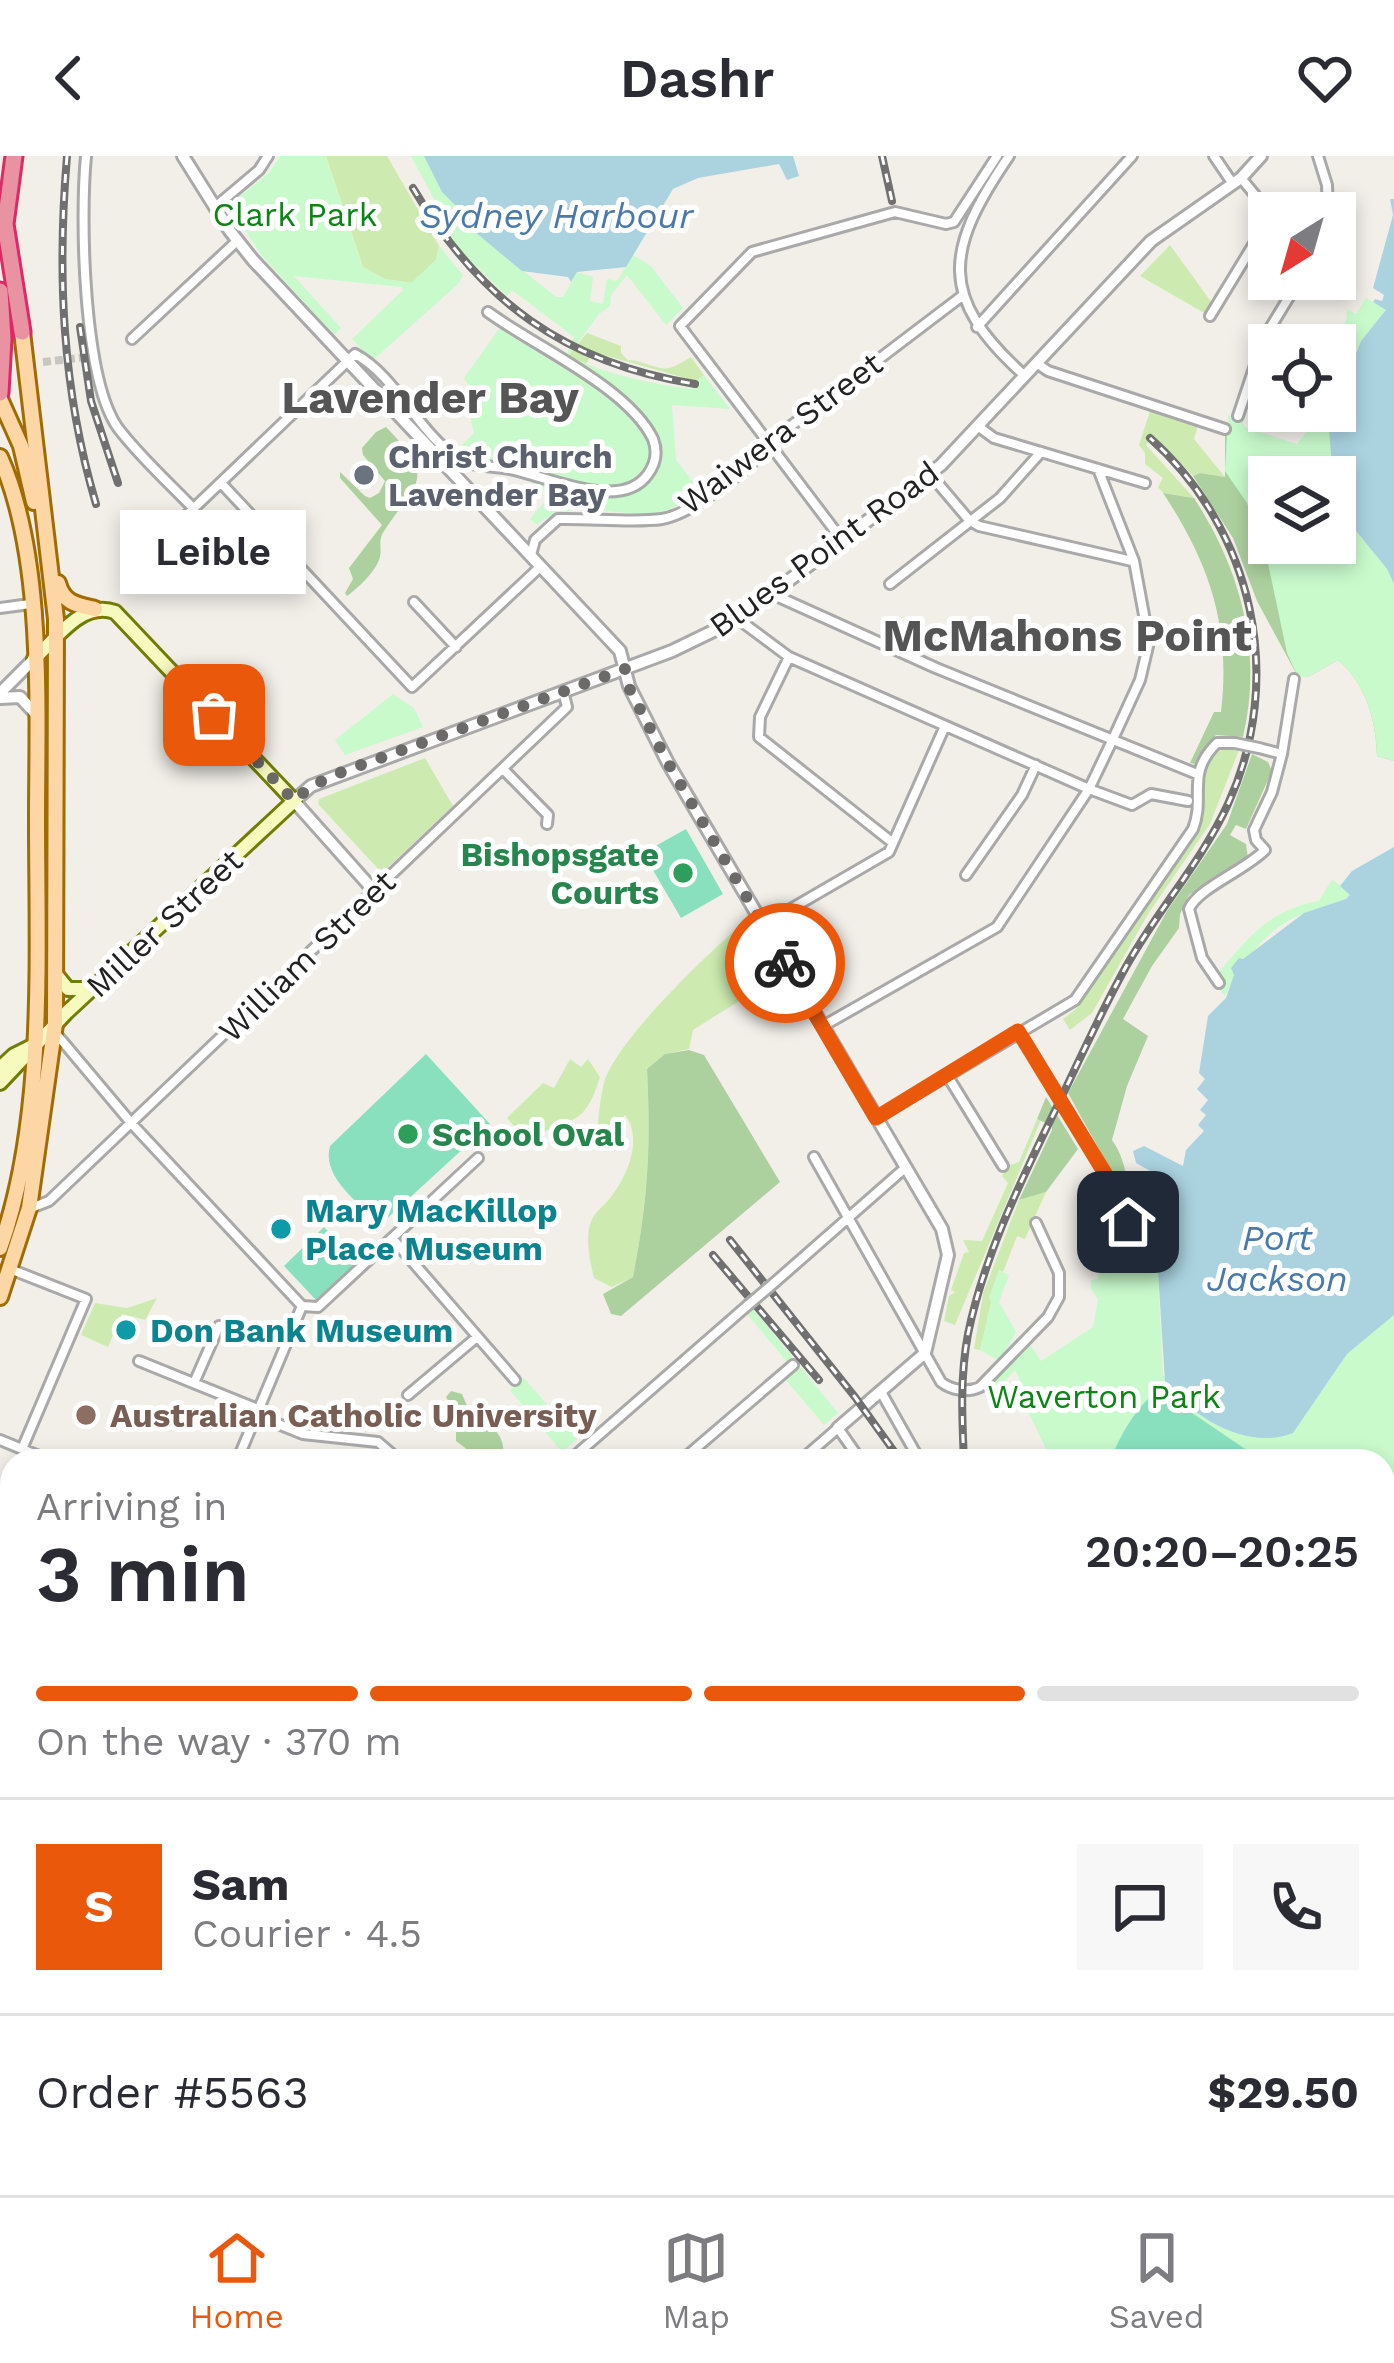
<!DOCTYPE html>
<meta charset="utf-8">
<style>
body{margin:0;font-family:"Work Sans",sans-serif;background:#f7f7f7;color:#2b2b33;height:100vh;display:flex;flex-direction:column;font-size:45px;white-space:nowrap}
*{box-sizing:border-box;margin:0}
p{font-size:39px;color:#7c7c81}
.icon{flex:none;width:66px;height:66px;fill:none;stroke:currentColor;stroke-width:2;stroke-linecap:round;stroke-linejoin:round}
.map{position:relative;flex:1;overflow:hidden}
.details{position:absolute;left:0px;top:1293px;width:1395px;height:747px;display:flex;flex-direction:column;background:#fff;border-radius:36px 36px 0 0;box-shadow:0 6px 18px #0003}
.details>*{flex:none}
.needle{width:78px;rotate:217deg}
.fabs{position:absolute;left:1248px;top:36px;display:grid;gap:24px}
.fabs a{display:grid;place-items:center;width:108px;height:108px;border-radius:0px;background:#fff;box-shadow:0 6px 18px #0003;font-size:60px}
.pin{position:absolute;display:grid;place-items:center;width:102px;height:102px;color:#fff;margin:-51px;border-radius:24px;box-shadow:0 6px 18px #0006}
.courier{position:absolute;display:grid;place-items:center;width:120px;height:120px;margin:-60px;border:9px solid #ea580c;border-radius:50%;background:#fff;color:#222;box-shadow:0 3px 15px #0007}
.bubble{position:absolute;height:84px;border-radius:0px;background:#fff;box-shadow:0 6px 18px #0003;font-size:39px;font-weight:600;line-height:84px;text-align:center}
.overview em{font-style:normal;font-weight:600}
.overview div{display:flex;flex-direction:column-reverse}
.overview{display:flex;align-items:center;justify-content:space-between;height:204px;padding:0 36px}
h1{font-size:78px;font-weight:600;line-height:90px}
.bar{display:grid;grid-template-columns:repeat(4,1fr);gap:18px 12px;align-content:center;height:144px;padding:0 36px}
.bar i{height:15px;border-radius:9px;background:#e1e1e2}
.bar .current{background:#ea580c}
.bar p{grid-column:span 4}
.line{display:flex;align-items:center;gap:30px;padding:0 36px;border-top:3px solid #e1e1e2}
.line div{flex:1}
.round{display:grid;place-items:center;flex:none;width:126px;height:126px;border-radius:0px;background:#f7f7f7}
header{display:flex;justify-content:space-between;align-items:center;height:156px;padding:0 36px;background:#fff;font-size:54px;font-weight:600}
.menu{display:flex;justify-content:space-around;align-items:center;height:168px;border-top:3px solid #e1e1e2;background:#fff;font-size:33px;color:#7c7c81}
.menu a{display:grid;justify-items:center;gap:6px}
.menu .current{color:#ea580c}
.map>svg:first-child{display:block}
</style>
<header><svg class="icon" aria-label="back" viewBox="0 0 24 24"><path d="M15 5l-7 7 7 7"/></svg>Dashr<svg class="icon" aria-label="heart" viewBox="0 0 24 24"><path d="M12 20l-8-8c-3-5 5-10 8-4 3-6 11-1 8 4z"/></svg></header>
<div class="map">
<svg width="1394" height="2039" viewBox="0 0 1394 2039">
<rect width="100%" height="100%" fill="#f2efe9"/>
<path fill="#cdebb0" d="M 326,0 L 387,0 L 439,90 L 436,104 L 412,127 L 385,123 L 363,111 Z
M 1170,89 L 1212,147 L 1206,158 L 1140,120 Z
M 587,177 L 621,190 L 621,197 C 634,210 622,201 640,206 C 668,214 664,217 691,201 L 704,219 L 696,225 L 593,196 L 586,208 L 568,200 Z
M 1151,252 L 1198,269 L 1194,283 L 1225,321 L 1200,317 L 1193,320 L 1153,279 L 1146,289 L 1194,342 L 1163,337 L 1158,331 L 1163,322 L 1145,308 L 1145,297 L 1139,289 Z
M 1224,592 L 1239,594 L 1210,668 L 1148,758 L 1092,857 L 1070,874 L 1063,863 L 1076,853 L 1197,675 C 1210,644 1188,615 1224,592 Z
M 425,602 L 453,650 L 382,717 L 318,648 L 319,643 Z
M 738,772 L 749,774 L 776,822 L 693,874 L 689,893 L 665,898 L 647,913 C 651,991 648,1044 633,1121 L 612,1131 L 594,1122 C 590,1105 584,1080 592,1063 C 596,1055 606,1048 611,1041 C 628,1019 643,982 625,959 L 608,977 L 598,973 C 598,958 601,940 604,927 C 615,886 707,798 738,772 Z
M 570,903 L 581,911 L 588,903 L 600,921 C 583,976 571,957 528,985 L 507,962 L 543,927 L 554,932 Z
M 1037,963 L 1041,964 L 955,1169 L 944,1165 L 949,1140 L 955,1136 L 951,1134 L 964,1097 L 969,1096 L 963,1084 L 982,1085 L 1008,1027 L 1002,1020 L 1007,1010 L 1019,1006 Z
M 1046,1036 L 1025,1083 L 1017,1080 L 1003,1116 L 999,1114 L 980,1194 L 974,1193 L 983,1138 L 1019,1044 Z
M 157,1142 L 145,1164 L 122,1158 L 108,1191 L 81,1179 L 95,1147 L 127,1152 Z"/>
<path fill="#add19e" d="M 386,271 C 437,323 418,324 384,375 C 377,385 383,394 379,404 C 374,417 358,432 347,440 L 345,437 L 353,423 L 349,412 L 382,369 L 340,322 L 340,316 L 365,340 L 370,342 L 379,337 L 385,325 L 363,299 L 362,292 L 376,276 Z
M 1245,271 L 1269,321 L 1269,387 L 1310,387 L 1394,605 L 1377,600 C 1376,565 1366,527 1338,504 L 1308,521 L 1298,521 L 1257,445 L 1233,382 L 1193,320 L 1200,317 L 1225,321 L 1225,279 Z
M 1163,337 L 1194,342 C 1241,414 1263,496 1243,581 L 1216,579 L 1194,608 L 1190,607 L 1214,556 L 1221,556 C 1231,471 1210,408 1163,337 Z
M 1252,598 L 1268,606 L 1272,615 L 1246,673 L 1236,669 L 1230,679 L 1246,688 L 1248,702 L 1189,739 L 1180,758 L 1179,772 L 1152,810 L 1123,863 L 1148,880 L 1127,930 L 1112,984 C 1126,1003 1129,1032 1131,1051 L 1068,937 L 1167,755 L 1227,668 Z
M 689,894 L 704,899 L 780,1026 L 621,1160 L 611,1158 L 603,1138 L 633,1121 C 648,1044 651,991 647,913 L 665,898 Z
M 1046,941 L 1078,993 L 1046,1036 L 1019,1044 L 1052,974 L 1052,970 L 1037,963 Z
M 451,1235 L 462,1238 C 469,1254 476,1275 496,1275 C 503,1284 506,1294 500,1305 L 470,1305 L 468,1294 L 456,1285 L 456,1259 L 446,1241 Z"/>
<path fill="#c8facc" d="M 280,0 L 326,0 L 363,111 L 385,123 L 411,127 L 436,104 L 439,90 L 463,119 L 458,128 L 372,205 L 352,183 L 403,134 L 402,131 L 294,120 L 341,172 L 334,179 L 262,100 L 229,49 L 270,16 Z
M 411,0 L 424,0 L 473,66 L 470,72 L 556,141 L 563,141 L 577,116 L 593,121 L 590,145 L 603,148 L 607,123 L 617,125 L 633,99 L 651,110 L 683,152 L 666,169 L 627,119 L 611,139 L 610,150 L 599,158 L 568,200 C 609,219 650,228 694,233 L 696,225 L 704,219 L 730,253 L 672,249 L 676,304 L 700,335 C 687,342 673,355 658,357 C 619,362 568,341 537,369 L 530,363 L 550,339 L 521,320 L 477,313 L 474,305 L 457,294 L 474,277 L 469,256 L 474,260 L 473,237 L 464,222 L 501,170 L 562,210 L 574,181 L 512,134 L 507,140 L 449,84 L 456,72 L 434,43 Z
M 1366,142 L 1387,154 L 1361,185 L 1338,244 L 1332,184 L 1346,165 L 1347,153 L 1356,158 Z
M 1304,255 L 1330,255 L 1331,321 L 1269,321 L 1269,387 L 1335,387 L 1335,349 L 1387,413 L 1394,428 L 1394,605 L 1377,600 C 1376,565 1366,527 1338,504 L 1308,521 L 1298,521 L 1287,497 L 1266,398 L 1247,347 L 1225,315 L 1228,259 L 1242,264 L 1245,271 L 1297,288 L 1307,275 Z
M 393,538 L 414,552 L 423,571 L 345,599 L 335,584 Z
M 1332,723 L 1351,739 C 1336,749 1321,751 1305,757 C 1268,770 1241,806 1225,840 L 1220,834 L 1223,827 L 1219,816 C 1250,779 1270,754 1319,745 Z
M 1131,1078 L 1136,1092 L 1163,1088 L 1157,1100 L 1163,1218 L 1172,1235 L 1224,1272 L 1293,1277 L 1347,1198 L 1394,1159 L 1394,1334 L 1383,1347 L 1383,1305 L 1039,1305 L 1048,1297 L 1023,1245 L 1028,1240 L 1015,1214 L 992,1239 L 984,1233 L 1029,1187 L 1041,1205 L 1093,1171 L 1098,1143 L 1091,1133 L 1091,1124 L 1098,1123 L 1098,1087 Z
M 999,1114 L 1009,1119 L 999,1146 L 1016,1176 L 1000,1205 L 980,1194 L 991,1146 L 989,1141 Z
M 747,1145 L 838,1257 L 824,1269 L 785,1223 L 794,1214 L 741,1151 Z
M 524,1222 L 577,1283 L 562,1296 L 510,1234 Z"/>
<path fill="#88e0be" d="M 686,673 L 723,738 L 681,762 L 643,697 Z
M 426,898 L 490,968 L 380,1069 C 361,1048 321,1022 330,990 Z
M 324,1071 L 357,1106 L 316,1144 L 284,1110 Z
M 1158,1234 L 1263,1305 L 1117,1305 L 1114,1295 C 1125,1271 1137,1251 1158,1234 Z"/>
<path fill="#aad3df" d="M 424,0 L 793,0 L 799,20 L 787,24 L 779,8 L 698,22 L 673,33 L 626,111 L 577,116 L 571,126 L 568,121 L 522,115 L 469,71 L 472,66 L 442,36 Z
M 1390,43 L 1394,43 L 1394,428 L 1387,413 L 1335,349 L 1328,261 L 1330,255 L 1335,255 L 1335,243 L 1338,243 L 1361,185 L 1386,154 L 1373,146 L 1375,143 L 1382,145 L 1384,139 L 1373,132 L 1393,59 Z
M 1394,691 L 1394,1159 L 1347,1198 L 1293,1277 C 1247,1295 1193,1262 1165,1225 L 1157,1100 L 1163,1087 L 1163,1046 L 1174,1042 L 1170,1026 L 1136,1007 L 1133,995 L 1144,990 L 1183,1010 L 1186,994 L 1204,975 L 1198,969 L 1206,959 L 1200,954 L 1208,944 L 1197,933 L 1205,923 L 1199,917 L 1208,860 L 1226,842 L 1234,819 L 1231,812 L 1239,802 L 1243,803 L 1304,757 L 1346,743 L 1350,739 L 1340,730 L 1352,715 Z"/>
<g fill="none" stroke-linecap="round" stroke-linejoin="round">
<path stroke="#c8c6c1" stroke-width="8" stroke-dasharray="8 4" stroke-linecap="butt" d="M 43,206 L 88,201"/>
<g stroke="#a9a9a9" stroke-width="14">
<path id="minor" d="M 86,0 C 80,62 83,223 118,272 C 140,301 169,327 194,353
M 1009,0 C 945,94 937,141 1025,220
M 1214,0 L 1233,28
M 1318,0 L 1327,29 L 1328,57
M 1241,22 L 1270,57
M 215,51 L 259,14 L 268,0
M 1210,160 L 1269,63
M 977,171 L 1132,0
M 132,183 L 237,85
M 1038,208 L 1048,215 L 1225,273
M 1238,260 L 1264,182 L 1300,123
M 979,271 L 994,282 L 1145,327
M 930,318 L 969,364 L 979,370 L 1132,405
M 221,327 L 412,531 L 540,411
M 171,374 L 355,198 C 396,220 418,276 457,302 C 471,311 494,310 510,313 C 546,320 621,357 648,318 C 656,307 658,296 653,283 C 628,231 534,190 488,156
M 842,384 L 680,170 L 752,96 L 895,56 L 946,68 L 954,66 L 997,0
M 531,399 L 535,384 L 558,363 C 589,362 635,367 662,363 C 693,358 757,307 775,282 L 962,140
M 890,428 L 1000,342 L 1041,296
M 772,438 L 936,512 L 1197,618
M 414,446 L 456,491
M 0,452 L 30,448
M 738,463 L 789,501 L 1089,633 L 1132,649 L 1151,638 L 1188,645
M 789,501 L 760,561 L 759,581 L 893,687
M 1282,598 L 1294,523
M 503,613 L 548,659 L 547,668
M 966,719 L 1022,639 L 1036,609
M 763,769 L 889,696 L 945,570
M 1219,827 L 1202,802 L 1189,753 C 1198,732 1244,715 1265,694 L 1256,684 L 1254,674 L 1272,636 L 1282,598 L 1259,592
M 823,870 L 997,771 L 1089,633 L 1112,585 L 1140,524 L 1149,486 L 1134,405 L 1098,313
M 1019,875 L 1109,1024 L 1141,1091
M 58,880 L 132,968 L 302,1150
M 947,919 L 1003,1010
M 876,962 L 1075,844 L 1193,673 C 1206,640 1185,618 1217,587 L 1235,587
M 814,1001 L 941,1226 C 951,1234 968,1237 980,1231 L 1048,1161 L 1059,1141 L 1059,1117 L 1036,1067
M 31,1052 L 49,1045 L 567,551 L 563,535
M 392,1082 L 515,1224
M 10,1113 L 86,1143 L 22,1293
M 774,1127 L 905,1012
M 302,1150 L 318,1151 L 478,1002
M 139,1205 L 260,1254
M 194,1227 L 219,1170
M 881,1236 L 920,1305
M 408,1239 L 477,1181
M 258,1260 L 303,1278 L 378,1286 L 400,1305
M 0,1284 L 51,1305
M 237,1305 L 302,1150
M 569,1305 L 748,1149
M 681,1305 L 793,1209
M 800,1305 L 838,1272 L 861,1305
M 1383,1361 L 1394,1340
M 0,1441 L 12,1446
M 1383,1701 L 1394,1684
M 0,1777 L 12,1783
M 0,1956 L 12,1961
M 930,2028 L 933,2039
M 1177,2028 L 1177,2039
M 1314,2028 L 1314,2039
M 261,2039 L 265,2028
M 651,2039 L 655,2028
M 1036,2039 L 1093,2028"/>
</g>
<g stroke="#a9a9a9" stroke-width="16">
<path id="tertiary" d="M 183,0 L 230,75 L 253,104 L 620,495 L 629,530 L 668,607 L 942,1073 L 948,1099 L 925,1197 L 838,1272
M 0,537 L 34,503
M 0,542 L 20,541 L 35,557
M 375,736 L 294,645 L 311,630 L 672,495 L 738,463 L 941,309 L 1151,85 L 1241,22 L 1261,0
M 0,1599 L 12,1603"/>
</g>
<g stroke="#707d05" stroke-width="18">
<path id="secondary" d="M 55,817 L 68,833 L 92,833
M 0,912 L 14,899 L 32,890
M 0,927 L 67,856 L 294,645 L 115,456 C 82,444 56,483 34,503"/>
</g>
<g stroke="#a06b00" stroke-width="20">
<path id="primary" d="M 0,243 L 21,290 L 34,346
M 0,301 C 45,402 37,554 37,664 C 37,800 46,963 0,1092
M 58,427 C 63,447 77,449 95,453
M 0,1141 L 29,1052 L 55,868 L 56,463 L 22,176"/>
</g>
<g stroke="#dc2a67" stroke-width="21">
<path id="motorway" d="M 14,0 L 5,68 L 22,176
M 0,135 L 3,183 L 0,237"/>
</g>
<use href="#minor" stroke="#fff" stroke-width="8"/>
<use href="#tertiary" stroke="#fff" stroke-width="10"/>
<use href="#secondary" stroke="#f7fabf" stroke-width="12"/>
<use href="#primary" stroke="#fcd6a4" stroke-width="14"/>
<use href="#motorway" stroke="#e892a2" stroke-width="15"/>
<g stroke="#707070" stroke-width="8">
<path id="rail" d="M 67,0 C 57,119 62,233 96,348
M 882,0 L 892,45
M 413,32 C 480,145 565,207 695,228
M 80,171 L 91,245 L 118,327
M 730,1084 L 855,1241 L 901,1305
M 713,1099 L 819,1224
M 964,1305 C 962,1262 960,1220 968,1178 C 983,1104 1017,1033 1050,965 C 1074,916 1096,866 1122,818 C 1153,759 1200,709 1228,648 C 1286,521 1253,374 1150,282"/>
</g>
<use href="#rail" stroke="#fff" stroke-width="3" stroke-dasharray="9" stroke-linecap="butt"/>
<g stroke="#a9a9a9" stroke-width="14" stroke-linecap="butt">
<path id="minor-bridge" d="M 1235,587 L 1259,592
M 748,1149 L 774,1127"/>
</g>
<use href="#minor-bridge" stroke="#fff" stroke-width="8"/>
</g>
<g fill="none" stroke-linecap="round" stroke-linejoin="round">
<path stroke="#6b6a68" stroke-width="12" stroke-dasharray="0 21.6" d="M 214,559 L 294,645 L 311,630 L 342,616 L 625,513 L 628,530 L 668,607 L 785,807"/>
<path stroke="#ea580c" stroke-width="15" d="M 785,807 L 876,962 L 1018,875 L 1109,1024 L 1128,1066"/>
</g>
<circle fill="#6b7280" stroke="#fff" stroke-width="4.5" cx="364" cy="319" r="12"/>
<g fill="#2e9e5b" stroke="#fff" stroke-width="4.5">
<circle cx="683" cy="717" r="12"/>
<circle cx="408" cy="978" r="12"/>
</g>
<g fill="#0f9aa8" stroke="#fff" stroke-width="4.5">
<circle cx="281" cy="1073" r="12"/>
<circle cx="126" cy="1174" r="12"/>
</g>
<circle fill="#8d6e63" stroke="#fff" stroke-width="4.5" cx="86" cy="1259" r="12"/>
<g text-anchor="middle" dominant-baseline="central" stroke-width="10" stroke-linejoin="round" paint-order="stroke">
<g font-size="33" fill="#0c8416" stroke="#fff">
<text x="295" y="58">Clark Park</text>
<text x="1104" y="1240">Waverton Park</text>
</g>
<g font-size="33" fill="#222" stroke="#fff">
<text transform="translate(780 277) rotate(-37)">Waiwera Street</text>
<text transform="translate(824 393) rotate(-36)">Blues Point Road</text>
<text transform="translate(164 767) rotate(-43)">Miller Street</text>
<text transform="translate(307 800) rotate(-44)">William Street</text>
</g>
<g font-size="33" font-weight="bold" fill="#5b616d" stroke="#fff" text-anchor="start">
<text x="388" y="300">Christ Church<tspan x="388" dy="38">Lavender Bay</tspan></text>
</g>
<g font-size="33" font-weight="bold" fill="#27864d" stroke="#fff" text-anchor="end">
<text x="659" y="698">Bishopsgate<tspan x="659" dy="38">Courts</tspan></text>
<text x="432" y="978" text-anchor="start">School Oval</text>
</g>
<g font-size="33" font-weight="bold" fill="#0d838f" stroke="#fff" text-anchor="start">
<text x="305" y="1054">Mary MacKillop<tspan x="305" dy="38">Place Museum</tspan></text>
<text x="150" y="1174">Don Bank Museum</text>
</g>
<g font-size="33" font-weight="bold" fill="#785e54" stroke="#fff" text-anchor="start">
<text x="110" y="1259">Australian Catholic University</text>
</g>
<g font-size="36" font-style="italic" fill="#4a7aab" stroke="#fff">
<text x="556" y="60">Sydney Harbour</text>
<text x="1277" y="1082">Port<tspan x="1277" dy="41">Jackson</tspan></text>
</g>
<g font-size="45" font-weight="bold" fill="#555" stroke="#fff">
<text x="430" y="241">Lavender Bay</text>
<text x="1067" y="479">McMahons Point</text>
</g>
</g>
</svg>
<div class="fabs">
<a><svg class="needle" viewBox="-14 -14 28 28"><path d="M0-13l5 13h-10z" fill="#e53935"/><path d="M0 13l5-13h-10z" fill="#7c7c81"/></svg></a>
<a><svg class="icon" aria-label="locate" viewBox="0 0 24 24"><circle cx="12" cy="12" r="6"/><path d="M12 2v4M12 18v4M2 12h4M18 12h4"/></svg></a>
<a><svg class="icon" aria-label="layers" viewBox="0 0 24 24"><path d="M12 4l9 5-9 5-9-5zM3 14l9 5 9-5"/></svg></a>
</div>
<div class="pin" style="left:214px;top:559px;background:#ea580c"><svg class="icon" aria-label="bag" viewBox="0 0 24 24"><path d="M5 8h14l-1 12H6zM9 8a3 3 0 0 1 6 0"/></svg></div>
<div class="pin" style="left:1128px;top:1066px;background:#1f2937"><svg class="icon" aria-label="home" viewBox="0 0 24 24"><path d="M3 11l9-7 9 7M6 9v11h12V9"/></svg></div>
<div class="courier" style="left:785px;top:807px"><svg class="icon" aria-label="bike" viewBox="0 0 24 24"><circle cx="6" cy="16" r="4"/><circle cx="18" cy="16" r="4"/><path d="M6 16l4-8h5l3 8M10 8l3 8H6M13 5h3"/></svg></div>
<div class="bubble" style="left:120px;top:354px;width:186px">Leible</div>
<section class="details">
<div class="overview"><div><h1>3 min</h1><p>Arriving in</p></div><em>20:20–20:25</em></div>
<div class="bar"><i class="current"></i><i class="current"></i><i class="current"></i><i></i><p>On the way · 370 m</p></div>
<div class="line" style="height:216px"><b class="round" style="background:#ea580c;color:#fff">S</b><div><b>Sam</b><p>Courier · 4.5</p></div><a class="round"><svg class="icon" aria-label="chat" viewBox="0 0 24 24"><path d="M4 5h16v11H9l-5 4z"/></svg></a><a class="round"><svg class="icon" aria-label="phone" viewBox="0 0 24 24"><path d="M5 4h4l2 5-3 2q2 4 5 5l2-3 5 2v4C11 20 4 13 5 4z"/></svg></a></div>
<div class="line" style="height:156px"><div>Order #5563</div><b>$29.50</b></div>
</section>
</div>
<nav class="menu">
<a class="current"><svg class="icon" aria-label="home" viewBox="0 0 24 24"><path d="M3 11l9-7 9 7M6 9v11h12V9"/></svg>Home</a>
<a><svg class="icon" aria-label="map" viewBox="0 0 24 24"><path d="M3 6l6-2 6 2 6-2v14l-6 2-6-2-6 2zM9 4v14M15 6v14"/></svg>Map</a>
<a><svg class="icon" aria-label="saved" viewBox="0 0 24 24"><path d="M7 4h10v16l-5-4-5 4z"/></svg>Saved</a>
</nav>
